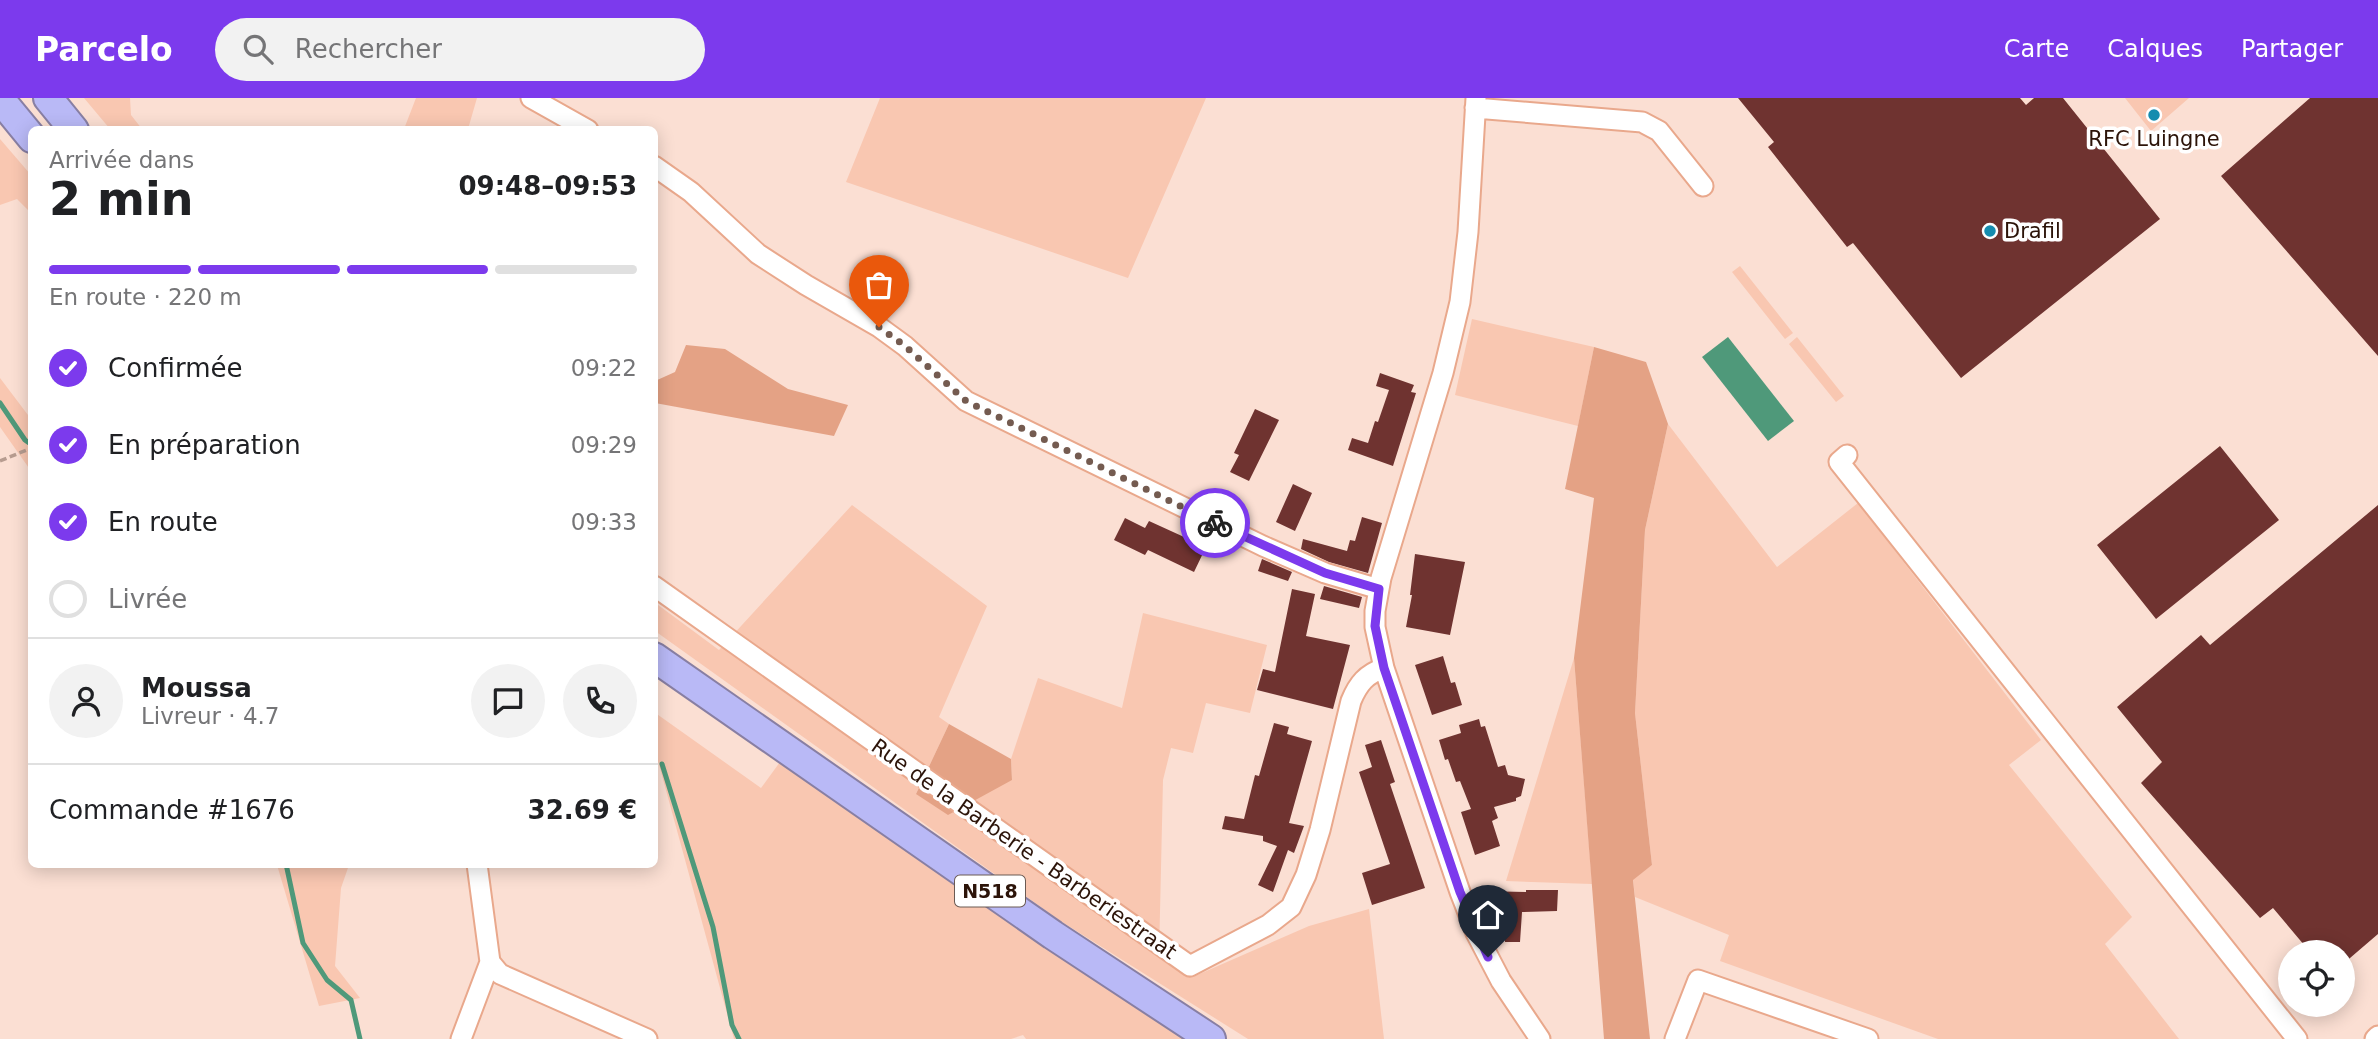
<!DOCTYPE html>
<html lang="fr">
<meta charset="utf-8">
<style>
body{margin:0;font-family:"DejaVu Sans",sans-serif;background:#f2f2f2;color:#202124;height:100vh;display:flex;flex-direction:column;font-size:26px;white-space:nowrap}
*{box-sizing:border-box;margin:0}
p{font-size:23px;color:#757577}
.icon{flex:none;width:38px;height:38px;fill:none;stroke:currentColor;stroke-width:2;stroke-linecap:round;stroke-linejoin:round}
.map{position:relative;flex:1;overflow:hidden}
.side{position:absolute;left:28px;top:28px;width:630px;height:742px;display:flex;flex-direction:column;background:#fff;border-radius:10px;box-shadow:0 4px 18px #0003}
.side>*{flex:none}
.fabs{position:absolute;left:2278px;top:842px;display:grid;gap:14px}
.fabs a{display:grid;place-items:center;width:77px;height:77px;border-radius:50%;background:#fff;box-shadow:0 4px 18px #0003;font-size:35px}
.pin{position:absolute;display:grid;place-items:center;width:60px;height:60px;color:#fff;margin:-72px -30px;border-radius:50% 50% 50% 0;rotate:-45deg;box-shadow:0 0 7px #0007}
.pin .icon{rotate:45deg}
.courier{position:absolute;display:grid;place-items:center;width:70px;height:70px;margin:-35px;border:5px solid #7c3aed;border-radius:50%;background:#fff;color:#222;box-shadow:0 2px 9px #0007}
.head em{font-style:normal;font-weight:700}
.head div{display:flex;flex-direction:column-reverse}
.head{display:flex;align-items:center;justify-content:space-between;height:119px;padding:0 21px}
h1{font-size:46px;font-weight:700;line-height:52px}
.bar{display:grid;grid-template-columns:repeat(4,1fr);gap:10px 7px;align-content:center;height:84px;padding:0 21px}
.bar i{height:9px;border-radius:5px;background:#e0e0e0}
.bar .selected{background:#7c3aed}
.bar p{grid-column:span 4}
.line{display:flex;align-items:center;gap:18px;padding:0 21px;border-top:2px solid #e0e0e0}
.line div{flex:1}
.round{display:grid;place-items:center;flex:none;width:74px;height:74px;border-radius:37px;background:#f2f2f2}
ol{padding:0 21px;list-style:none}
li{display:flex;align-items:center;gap:21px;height:77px}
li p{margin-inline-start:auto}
li .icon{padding:7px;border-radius:50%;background:#7c3aed;color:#fff;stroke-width:4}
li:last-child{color:#757577}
li i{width:38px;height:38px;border:4px solid #e0e0e0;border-radius:50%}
header{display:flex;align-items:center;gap:42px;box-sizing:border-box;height:98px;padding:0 35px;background:#7c3aed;color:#fff}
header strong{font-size:33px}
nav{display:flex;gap:38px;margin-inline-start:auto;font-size:24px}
.search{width:490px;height:63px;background:#f2f2f2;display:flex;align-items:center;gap:18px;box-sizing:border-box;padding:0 24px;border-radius:38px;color:#757577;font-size:26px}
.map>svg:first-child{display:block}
</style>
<header>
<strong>Parcelo</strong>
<div class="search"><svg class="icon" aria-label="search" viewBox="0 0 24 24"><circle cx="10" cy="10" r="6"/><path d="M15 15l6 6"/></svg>Rechercher</div>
<nav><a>Carte</a><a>Calques</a><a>Partager</a></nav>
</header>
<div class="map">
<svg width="2378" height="941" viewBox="0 0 2378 941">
<rect width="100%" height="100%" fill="#fbdfd3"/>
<path fill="#f9c7b1" d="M 84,0 L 130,0 L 131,17 L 142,31 L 110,31 Z
M 416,0 L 477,0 L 468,31 L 404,31 Z
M 880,0 L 1206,0 L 1128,180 L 846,84 Z
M 2125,0 L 2189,0 L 2151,33 Z
M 0,41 L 31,77 L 31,115 L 17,101 L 0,107 Z
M 1740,168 L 1793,235 L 1785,241 L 1732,174 Z
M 1472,221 L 1594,249 L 1578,328 L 1455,297 Z
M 1797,239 L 1844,298 L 1836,304 L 1789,246 Z
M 0,280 L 31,321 L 31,373 L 0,329 Z
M 1668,326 L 1777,469 L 1858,405 L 2041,642 L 2009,667 L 2132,819 L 2105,846 L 2179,941 L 1938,941 L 1720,863 L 1729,837 L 1635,799 L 1633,781 L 1652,767 L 1635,615 L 1645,432 Z
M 852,407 L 987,508 L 939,619 L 949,626 L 916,696 L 1012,682 L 1011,661 L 1038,580 L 1122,610 L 1143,515 L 1267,547 L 1250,615 L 1206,605 L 1193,655 L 1171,650 L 1163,682 L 1159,858 L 1195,878 L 1309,828 L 1369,811 L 1384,941 L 1248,941 L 1059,822 L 655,533 L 654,504 L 719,552 Z
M 1574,560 L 1592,786 L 1506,783 Z
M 654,614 L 761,690 L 780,664 L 1184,941 L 1026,941 L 1023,937 L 1011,941 L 734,941 L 655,652 Z
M 277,767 L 349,767 L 341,790 L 335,868 L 360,900 L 319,908 Z"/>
<path fill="#e4a285" d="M 686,247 L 725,251 L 788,291 L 848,307 L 834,338 L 655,305 L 655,283 L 675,274 Z
M 1594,249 L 1646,264 L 1668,326 L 1645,432 L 1635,615 L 1652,767 L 1633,782 L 1650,941 L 1604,941 L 1574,560 L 1594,400 L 1565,391 Z
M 949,626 L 1011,661 L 1012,682 L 948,717 L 916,696 Z"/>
<path fill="#4f997a" d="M 1728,239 L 1794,323 L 1768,343 L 1702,259 Z"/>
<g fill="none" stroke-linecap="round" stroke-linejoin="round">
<path stroke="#4f997a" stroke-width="5" d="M 0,305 L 25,342 L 32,347
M 662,666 L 713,829 L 732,927 L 739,941
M 286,766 L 303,845 L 327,882 L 351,902 L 360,941"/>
</g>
<path fill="#6f3330" d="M 1738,0 L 2020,0 L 2026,7 L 2034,0 L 2063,0 L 2160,121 L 1961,280 L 1853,145 L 1847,149 L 1768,49 L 1774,44 Z
M 2310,0 L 2378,0 L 2378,258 L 2221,78 Z
M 1380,275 L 1414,287 L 1411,294 L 1416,295 L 1393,368 L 1348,352 L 1352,340 L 1368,345 L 1375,323 L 1378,324 L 1389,292 L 1376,288 Z
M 1255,311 L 1279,322 L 1249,383 L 1230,374 L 1239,357 L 1234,355 Z
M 2220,348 L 2279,422 L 2156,521 L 2097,447 Z
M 1293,386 L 1312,395 L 1295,433 L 1276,424 Z
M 2378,407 L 2378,836 L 2343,866 L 2343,854 L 2310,854 L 2273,810 L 2260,820 L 2141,685 L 2162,664 L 2117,609 L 2201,537 L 2210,547 Z
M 1362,419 L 1382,425 L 1368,475 L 1329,464 L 1301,451 L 1303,441 L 1347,453 L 1350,442 L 1355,443 Z
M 1125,420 L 1145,430 L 1149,423 L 1206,449 L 1194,474 L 1148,452 L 1145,457 L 1114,442 Z
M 1415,456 L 1465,464 L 1450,537 L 1406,529 L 1412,497 L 1410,497 Z
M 1262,461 L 1292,474 L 1288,483 L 1258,473 Z
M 1324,488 L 1362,499 L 1359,510 L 1320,501 Z
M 1292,491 L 1315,496 L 1306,538 L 1350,547 L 1333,611 L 1257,592 L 1263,571 L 1275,574 Z
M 1443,558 L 1451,585 L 1455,584 L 1462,607 L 1432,617 L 1415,567 Z
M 1479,621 L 1481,629 L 1485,628 L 1498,669 L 1505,667 L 1508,677 L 1525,681 L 1521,698 L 1516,700 L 1516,703 L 1494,709 L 1498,720 L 1492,723 L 1500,748 L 1475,757 L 1461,714 L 1471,711 L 1460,683 L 1456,684 L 1448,661 L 1445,662 L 1439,642 L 1461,635 L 1459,627 Z
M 1274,625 L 1289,629 L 1287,636 L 1312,643 L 1289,725 L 1304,728 L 1294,755 L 1288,752 L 1273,794 L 1258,787 L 1277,748 L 1263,743 L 1263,738 L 1222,731 L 1225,718 L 1244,721 L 1255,677 L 1259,678 Z
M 1381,642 L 1395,684 L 1390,686 L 1425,790 L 1372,807 L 1362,775 L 1390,766 L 1359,674 L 1372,669 L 1365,647 Z
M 1526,792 L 1558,792 L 1557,813 L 1522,814 L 1520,844 L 1505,844 L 1505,813 L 1480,813 L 1480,793 L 1526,794 Z"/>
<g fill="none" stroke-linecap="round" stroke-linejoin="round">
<g stroke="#e9a88c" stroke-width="23">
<path id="minor" d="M 531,0 L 588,32
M 1476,0 L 1468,134 L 1460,204 L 1443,275 L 1381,480 L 1375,513 L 1375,529 L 1384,570 L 1460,794 L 1476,835 L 1501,883 L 1540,941
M 1475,10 L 1642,24 L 1659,33 L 1703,88
M 654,68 L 691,94 L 758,156 L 806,187 L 879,229 L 905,248 L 966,303 L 1263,448 L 1325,475 L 1379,491
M 1847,357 L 1839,364 L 2297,941
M 654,488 L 1190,868 L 1268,827 L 1291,809 L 1306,777 L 1320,732 L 1351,603 C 1358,586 1366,576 1384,570
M 477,766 L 490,864 L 500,876 L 647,941
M 461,941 L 490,864
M 1675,941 L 1698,882 L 1868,941
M 2375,941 L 2378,938"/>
</g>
<g stroke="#887fa3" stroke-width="32">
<path id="highway" d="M 48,0 L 74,32
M 0,1 L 32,40
M 654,559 L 1053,837 L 1211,941"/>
</g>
<path stroke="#b79c90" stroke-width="3.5" stroke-dasharray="7 3.5" stroke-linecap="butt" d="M 0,363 L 29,351 L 32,355"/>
<use href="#minor" stroke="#fff" stroke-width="19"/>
<use href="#highway" stroke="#b9b9f6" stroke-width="28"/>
</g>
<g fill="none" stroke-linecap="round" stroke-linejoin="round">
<path stroke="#745b50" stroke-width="7" stroke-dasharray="0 12.6" d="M 879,229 L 905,248 L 966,303 L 1215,425"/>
<path stroke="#7c3aed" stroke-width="9" d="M 1215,425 L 1325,475 L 1379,491 L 1375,528 L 1384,570 L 1460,794 L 1488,859"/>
</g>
<g fill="#158caf" stroke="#fff" stroke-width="2.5">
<circle cx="2154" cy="17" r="7"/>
<circle cx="1990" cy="133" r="7"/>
</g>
<g text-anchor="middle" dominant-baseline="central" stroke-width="7" stroke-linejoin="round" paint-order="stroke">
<rect fill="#fff" stroke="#6b5a53" stroke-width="2" x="955" y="777.5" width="70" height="31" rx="5"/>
<g font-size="19" font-weight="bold" fill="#2c1409">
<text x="990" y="793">N518</text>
</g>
<g font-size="21" fill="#2c1409" stroke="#fff">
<text x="2154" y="41">RFC Luingne</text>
<text x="2004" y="133" text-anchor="start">Drafil</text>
</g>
<g font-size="21" fill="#2c1409" stroke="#fff">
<text transform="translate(1024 751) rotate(35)">Rue de la Barberie - Barberiestraat</text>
</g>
</g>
</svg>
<div class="fabs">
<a><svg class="icon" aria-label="locate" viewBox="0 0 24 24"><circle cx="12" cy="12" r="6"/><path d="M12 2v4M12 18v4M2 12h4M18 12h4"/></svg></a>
</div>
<div class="pin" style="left:879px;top:229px;background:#ea580c"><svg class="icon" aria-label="bag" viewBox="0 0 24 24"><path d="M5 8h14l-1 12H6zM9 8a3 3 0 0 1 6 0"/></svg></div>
<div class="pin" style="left:1488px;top:859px;background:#1f2937"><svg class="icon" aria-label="home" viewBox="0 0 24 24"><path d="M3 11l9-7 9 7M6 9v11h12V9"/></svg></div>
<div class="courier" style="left:1215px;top:425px"><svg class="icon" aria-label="bike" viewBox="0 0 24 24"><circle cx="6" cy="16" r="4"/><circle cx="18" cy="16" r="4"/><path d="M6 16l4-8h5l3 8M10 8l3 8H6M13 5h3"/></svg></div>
<section class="side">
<div class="head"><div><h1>2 min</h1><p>Arrivée dans</p></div><em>09:48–09:53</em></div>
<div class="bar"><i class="selected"></i><i class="selected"></i><i class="selected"></i><i></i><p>En route · 220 m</p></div>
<ol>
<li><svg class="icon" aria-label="check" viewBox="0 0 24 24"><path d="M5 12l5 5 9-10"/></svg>Confirmée<p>09:22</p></li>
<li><svg class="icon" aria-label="check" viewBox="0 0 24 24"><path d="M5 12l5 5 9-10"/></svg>En préparation<p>09:29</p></li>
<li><svg class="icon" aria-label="check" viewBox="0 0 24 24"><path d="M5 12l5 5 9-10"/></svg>En route<p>09:33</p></li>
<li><i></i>Livrée</li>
</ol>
<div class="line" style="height:126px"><a class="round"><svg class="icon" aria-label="person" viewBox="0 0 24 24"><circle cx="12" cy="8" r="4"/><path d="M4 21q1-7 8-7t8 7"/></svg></a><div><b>Moussa</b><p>Livreur · 4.7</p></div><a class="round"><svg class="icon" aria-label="chat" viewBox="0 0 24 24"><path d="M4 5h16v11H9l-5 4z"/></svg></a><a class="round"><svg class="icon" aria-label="phone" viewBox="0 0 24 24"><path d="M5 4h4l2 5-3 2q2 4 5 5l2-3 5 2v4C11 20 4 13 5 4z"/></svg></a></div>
<div class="line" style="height:91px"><div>Commande #1676</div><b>32.69 €</b></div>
</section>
</div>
